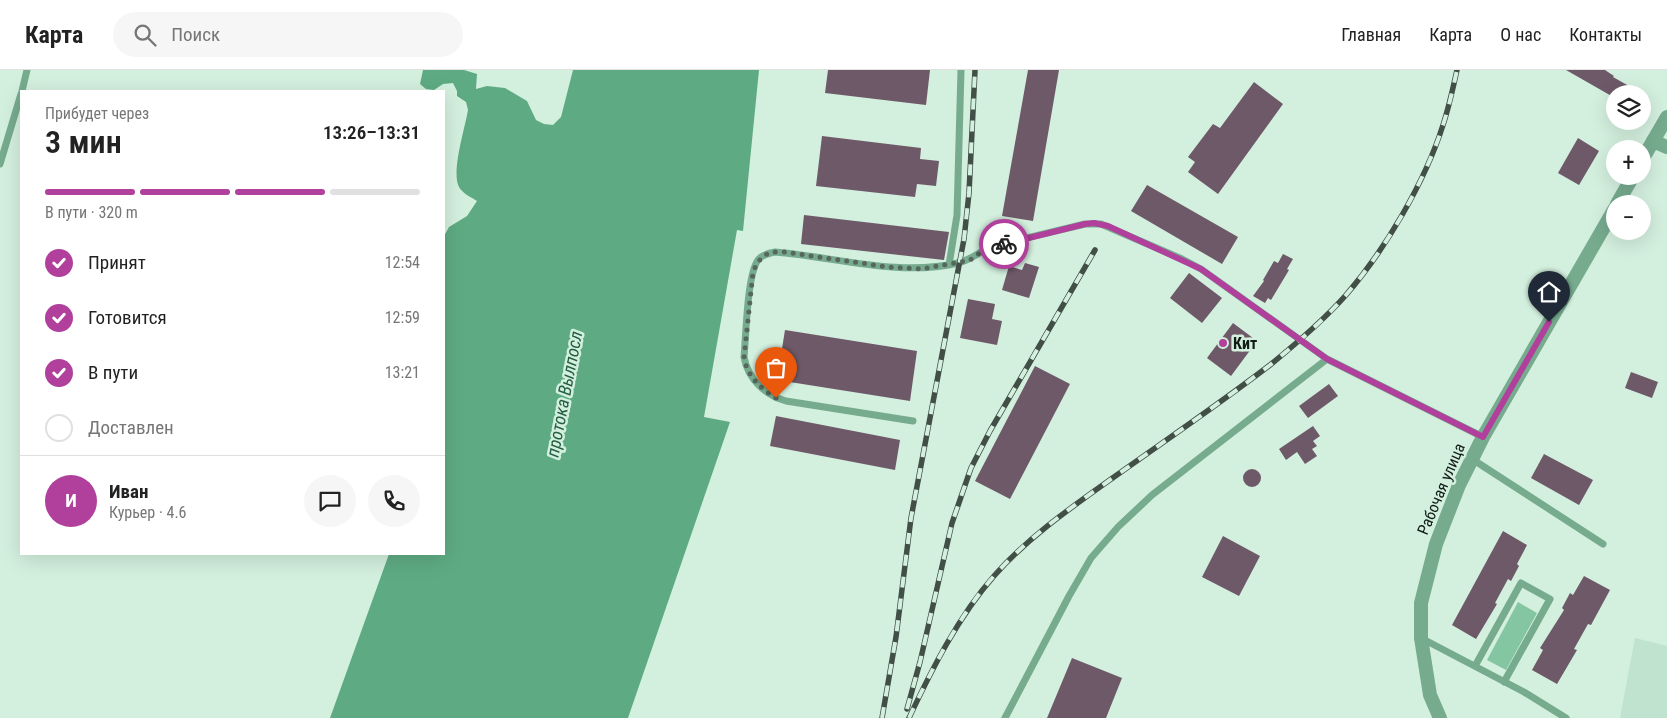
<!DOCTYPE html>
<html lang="ru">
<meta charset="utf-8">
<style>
body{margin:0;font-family:"Roboto Condensed",sans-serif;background:#f6f6f6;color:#222;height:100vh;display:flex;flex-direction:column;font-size:19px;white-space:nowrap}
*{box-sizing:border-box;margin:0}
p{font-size:16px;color:#767676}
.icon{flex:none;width:28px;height:28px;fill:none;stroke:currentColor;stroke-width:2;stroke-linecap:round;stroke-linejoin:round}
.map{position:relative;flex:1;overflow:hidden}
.panel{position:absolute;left:20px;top:20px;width:425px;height:465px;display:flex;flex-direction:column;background:#fff;border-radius:0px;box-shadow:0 5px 20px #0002}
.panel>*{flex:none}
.fabs{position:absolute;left:1606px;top:15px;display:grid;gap:10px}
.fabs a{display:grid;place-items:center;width:45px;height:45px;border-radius:50%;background:#fff;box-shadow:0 5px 20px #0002;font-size:25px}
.pin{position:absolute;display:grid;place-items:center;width:42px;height:42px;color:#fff;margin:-51px -21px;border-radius:50% 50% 50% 0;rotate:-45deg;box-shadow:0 0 5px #0007}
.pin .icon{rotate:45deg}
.courier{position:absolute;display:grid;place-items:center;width:50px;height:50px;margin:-25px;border:4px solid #b0409c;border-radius:50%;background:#fff;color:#222;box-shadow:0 1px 6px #0007}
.headline em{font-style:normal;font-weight:600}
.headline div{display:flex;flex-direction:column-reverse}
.headline{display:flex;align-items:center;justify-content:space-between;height:85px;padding:0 25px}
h1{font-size:32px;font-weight:600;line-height:38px}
.bar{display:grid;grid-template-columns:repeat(4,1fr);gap:8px 5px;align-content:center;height:60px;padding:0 25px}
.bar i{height:6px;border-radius:4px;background:#e0e0e0}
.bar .selected{background:#b0409c}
.bar p{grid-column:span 4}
.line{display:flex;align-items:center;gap:12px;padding:0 25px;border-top:1px solid #e0e0e0}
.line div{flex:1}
.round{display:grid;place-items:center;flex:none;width:52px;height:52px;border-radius:26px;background:#f6f6f6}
ol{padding:0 25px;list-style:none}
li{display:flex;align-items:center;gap:15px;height:55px}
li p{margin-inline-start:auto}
li .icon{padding:5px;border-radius:50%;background:#b0409c;color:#fff;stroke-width:4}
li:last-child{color:#767676}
li i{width:28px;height:28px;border:2px solid #e0e0e0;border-radius:50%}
header{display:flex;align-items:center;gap:30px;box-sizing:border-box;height:70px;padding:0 25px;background:#fff;border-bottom:1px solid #e0e0e0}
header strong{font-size:24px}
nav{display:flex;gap:28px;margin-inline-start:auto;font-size:18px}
.search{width:350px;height:45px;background:#f6f6f6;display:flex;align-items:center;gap:12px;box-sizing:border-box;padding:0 18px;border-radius:28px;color:#767676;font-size:19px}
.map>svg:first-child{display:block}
</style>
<header>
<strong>Карта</strong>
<div class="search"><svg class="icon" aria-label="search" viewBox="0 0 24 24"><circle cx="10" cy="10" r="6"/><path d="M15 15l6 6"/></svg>Поиск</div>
<nav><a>Главная</a><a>Карта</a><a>О нас</a><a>Контакты</a></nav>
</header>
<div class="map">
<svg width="1667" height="648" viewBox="0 0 1667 648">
<rect width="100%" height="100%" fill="#d3efde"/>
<path fill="#bfe3ce" d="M 1635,568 L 1667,576 L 1667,648 L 1620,648 Z"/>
<path fill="#85c6a2" d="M 1518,532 L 1537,543 L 1506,600 L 1487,590 Z"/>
<path fill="#5eab83" d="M 423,0 L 464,0 L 477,4 L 476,19 L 487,16 L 505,18 L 527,31 L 536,50 L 544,54 L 553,55 L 561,47 L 573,0 L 759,0 L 743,161 L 737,160 L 704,347 L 730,352 L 628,648 L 330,648 L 389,484 L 444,484 L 444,166 L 449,157 L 467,146 L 477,131 C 471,127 463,124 459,117 C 451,102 465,58 468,40 L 466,32 L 457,26 L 457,21 L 453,13 L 443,14 L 434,20 L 426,19 L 420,14 Z"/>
<path fill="#6e5968" d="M 828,0 L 930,0 L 926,35 L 825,23 Z
M 1028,0 L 1059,0 L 1033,151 L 1002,146 Z
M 1566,0 L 1605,0 L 1614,6 L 1613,7 L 1643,24 L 1615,24 L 1615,28 Z
M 1254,12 L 1283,34 L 1218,124 L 1188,102 L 1195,92 L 1188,87 L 1213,54 L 1220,58 Z
M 822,66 L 921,78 L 920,89 L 939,91 L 936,116 L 917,114 L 915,127 L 816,116 Z
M 1578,68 L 1599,81 L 1579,115 L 1558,103 Z
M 1147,115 L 1238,167 L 1222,194 L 1131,141 Z
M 804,145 L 949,162 L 944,190 L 801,174 Z
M 1283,184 L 1293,189 L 1287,199 L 1289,200 L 1271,230 L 1268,228 L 1265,233 L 1253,226 L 1264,211 L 1263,210 L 1274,191 L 1278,193 Z
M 1025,193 L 1039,197 L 1029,228 L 1002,220 L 1009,196 L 1022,200 Z
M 1189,203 L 1222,228 L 1202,253 L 1170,228 Z
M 968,229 L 995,234 L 992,249 L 1002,251 L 997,275 L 960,268 Z
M 1233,253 L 1257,271 L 1231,306 L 1207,288 Z
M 785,260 L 917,281 L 910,331 L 777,310 Z
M 1035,296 L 1070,314 L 1010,429 L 975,411 Z
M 1631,302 L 1658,312 L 1652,328 L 1625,318 Z
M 1329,314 L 1338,326 L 1308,348 L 1299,336 Z
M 776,346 L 900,370 L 895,400 L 770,376 Z
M 1313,356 L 1320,366 L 1313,371 L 1317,376 L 1312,379 L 1317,386 L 1305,394 L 1297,382 L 1286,390 L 1279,379 Z
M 1544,384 L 1593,410 L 1579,435 L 1531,408 Z
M1243 408a9 9 0 1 1 18 0a9 9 0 1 1-18 0Z
M 1503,461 L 1527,475 L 1517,494 L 1519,496 L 1511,511 L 1508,509 L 1495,533 L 1497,534 L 1476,569 L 1452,555 Z
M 1223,466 L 1260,486 L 1239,526 L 1202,507 Z
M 1584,506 L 1610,520 L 1591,555 L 1588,554 L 1574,579 L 1577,580 L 1557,614 L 1532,600 L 1543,580 L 1540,578 L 1564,540 L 1562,538 L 1570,523 L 1573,525 Z
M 1072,588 L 1122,608 L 1106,648 L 1047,648 Z"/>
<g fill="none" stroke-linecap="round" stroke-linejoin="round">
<path stroke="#76ab8e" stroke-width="7" d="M 22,21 L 27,0
M 0,94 L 21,24
M 949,195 L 957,145 L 961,0
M 913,351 L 786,331 C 765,325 748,309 744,287 C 746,267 747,205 758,190 C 762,185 769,183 775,182 C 836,187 898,207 958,193 C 971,190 980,181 993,176 L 1085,154 L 1101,154 L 1182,189 L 1201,199 L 1327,289
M 1472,389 L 1603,474
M 1421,568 L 1524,622 L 1566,648
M 1475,596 L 1521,513 L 1550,529 L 1504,612
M 1005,648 L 1069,526 L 1091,488 L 1118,457 L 1152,425 L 1327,289 L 1483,367"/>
<path stroke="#76ab8e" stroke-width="14" d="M 1653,71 L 1667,77"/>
<path stroke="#76ab8e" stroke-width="14" d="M 1642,90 L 1667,47
M 1617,134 L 1633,106
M 1440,648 L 1430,625 L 1421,568 L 1421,533 L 1436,474 L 1459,415 L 1483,367 L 1615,138"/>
<g stroke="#414f47" stroke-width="5.5">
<path id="rail" d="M 907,639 L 920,592 L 952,453 L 971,398 L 990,361 L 1095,180
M 882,648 L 896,567 L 911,448 L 964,169 L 969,123 L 975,0
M 909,648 C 932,599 958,547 994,506 C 1028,467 1072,437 1114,407 C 1166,370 1219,334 1270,295 C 1297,273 1323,251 1346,225 C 1385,180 1425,112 1443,55 C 1449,37 1453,18 1457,0"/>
</g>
<use href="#rail" stroke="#d3efde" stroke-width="4" stroke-dasharray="11" stroke-linecap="butt"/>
</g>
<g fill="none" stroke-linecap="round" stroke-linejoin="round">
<path stroke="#56665d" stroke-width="5" stroke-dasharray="0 9" d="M 776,328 C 760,318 748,307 744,288 L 753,202 C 760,186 766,181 784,182 L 888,197 L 921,199 L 960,192 L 970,190 L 985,179 L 1004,174"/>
<path stroke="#b0409c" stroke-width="6" d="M 1004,174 L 1085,154 L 1094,153 L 1108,156 L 1201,199 L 1327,289 L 1483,367 L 1549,252"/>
</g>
<circle fill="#b0409c" stroke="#d3efde" stroke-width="2" cx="1223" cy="273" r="5"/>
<g text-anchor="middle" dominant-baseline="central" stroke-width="5" stroke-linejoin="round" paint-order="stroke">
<g font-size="16" font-weight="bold" fill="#121c17" stroke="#d3efde" text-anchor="start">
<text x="1233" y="273">Кит</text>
</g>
<g font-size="16" fill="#121c17" stroke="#d3efde">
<text transform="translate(1441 419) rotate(-67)">Рабочая улица</text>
</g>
<g font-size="18" font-style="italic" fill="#245e42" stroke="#d3efde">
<text transform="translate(564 324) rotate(-79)">протока Вылпосл</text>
</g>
</g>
</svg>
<div class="fabs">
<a><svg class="icon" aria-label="layers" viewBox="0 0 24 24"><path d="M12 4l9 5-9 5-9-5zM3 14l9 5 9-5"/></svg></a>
<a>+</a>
<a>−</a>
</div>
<div class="pin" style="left:776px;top:328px;background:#ea580c"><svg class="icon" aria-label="bag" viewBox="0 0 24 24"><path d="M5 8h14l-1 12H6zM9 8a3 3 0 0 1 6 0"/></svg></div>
<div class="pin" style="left:1549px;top:252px;background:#1f2937"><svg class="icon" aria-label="home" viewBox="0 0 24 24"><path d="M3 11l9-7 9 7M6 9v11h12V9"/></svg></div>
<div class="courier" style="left:1004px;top:174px"><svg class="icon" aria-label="bike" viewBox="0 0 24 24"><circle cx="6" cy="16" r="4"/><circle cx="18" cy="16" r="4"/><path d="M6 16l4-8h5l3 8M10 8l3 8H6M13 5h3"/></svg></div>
<section class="panel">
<div class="headline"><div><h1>3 мин</h1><p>Прибудет через</p></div><em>13:26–13:31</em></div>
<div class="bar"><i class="selected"></i><i class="selected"></i><i class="selected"></i><i></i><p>В пути · 320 m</p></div>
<ol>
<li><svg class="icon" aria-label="check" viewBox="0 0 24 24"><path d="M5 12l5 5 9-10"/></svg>Принят<p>12:54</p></li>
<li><svg class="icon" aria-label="check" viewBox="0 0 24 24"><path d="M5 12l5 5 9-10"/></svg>Готовится<p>12:59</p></li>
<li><svg class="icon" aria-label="check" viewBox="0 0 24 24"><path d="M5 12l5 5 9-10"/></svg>В пути<p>13:21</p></li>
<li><i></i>Доставлен</li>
</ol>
<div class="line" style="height:90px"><b class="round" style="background:#b0409c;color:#fff">И</b><div><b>Иван</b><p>Курьер · 4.6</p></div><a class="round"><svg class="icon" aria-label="chat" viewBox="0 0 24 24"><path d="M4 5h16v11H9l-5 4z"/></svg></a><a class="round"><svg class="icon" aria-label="phone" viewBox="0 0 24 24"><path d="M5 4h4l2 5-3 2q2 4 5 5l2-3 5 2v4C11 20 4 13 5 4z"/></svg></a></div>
</section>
</div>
